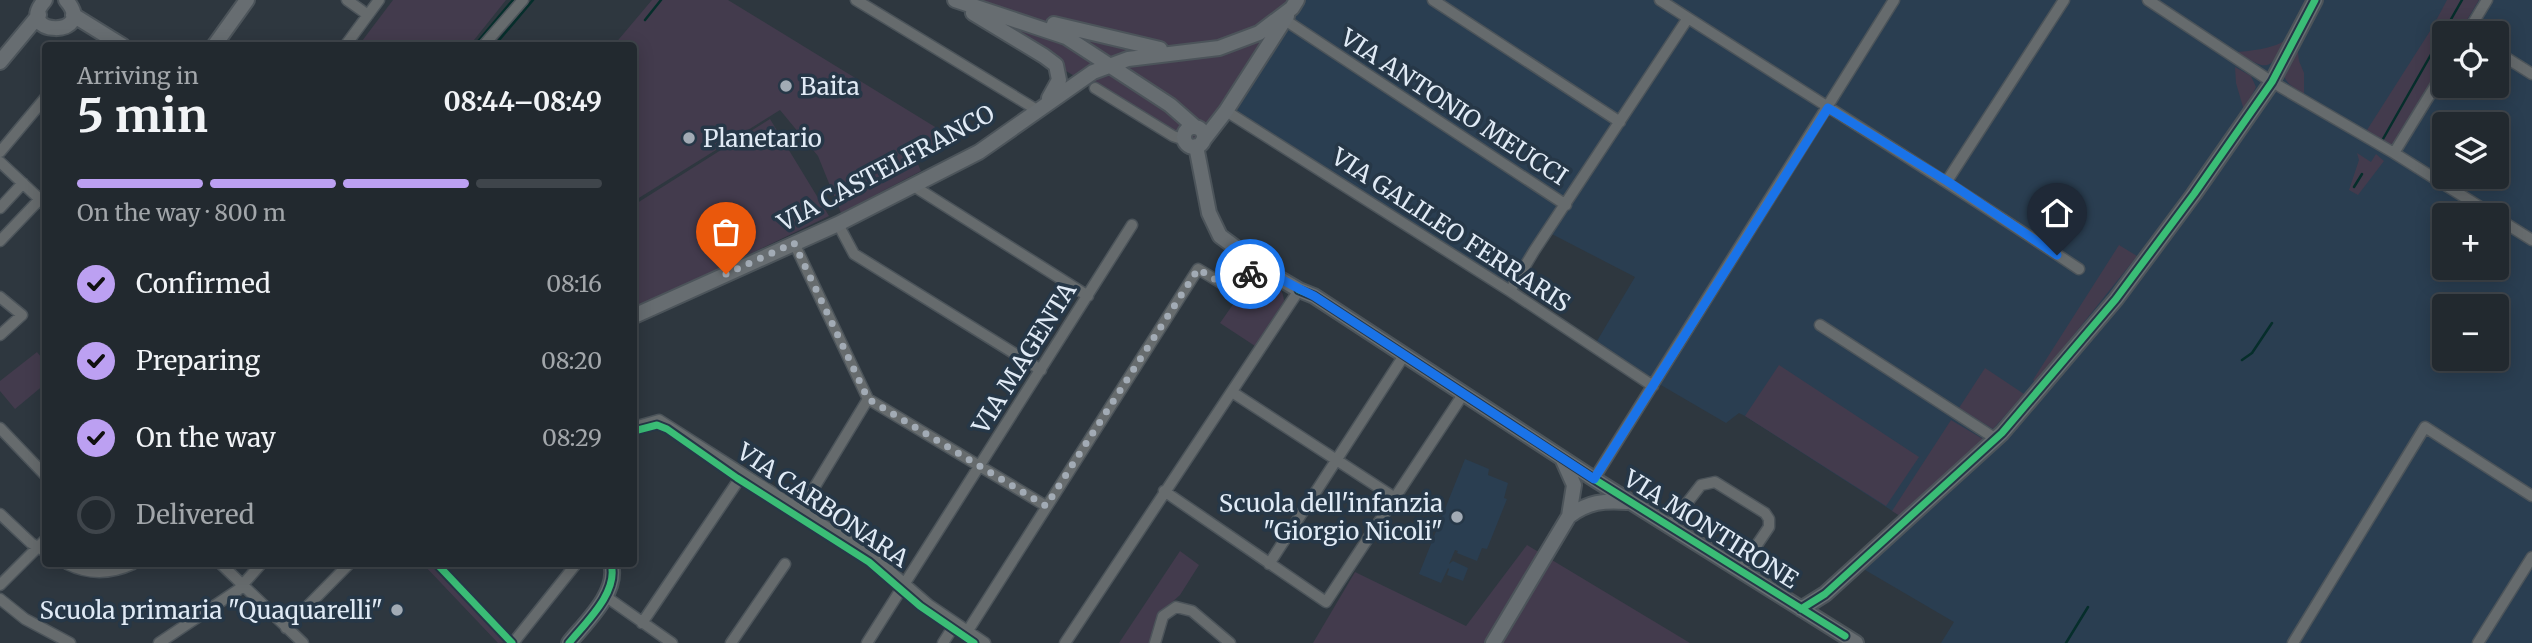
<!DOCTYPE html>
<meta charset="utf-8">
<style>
body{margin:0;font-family:Merriweather,serif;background:#2a3137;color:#f1f3f6;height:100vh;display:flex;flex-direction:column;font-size:26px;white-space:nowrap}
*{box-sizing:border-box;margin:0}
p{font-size:23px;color:#a2a6aa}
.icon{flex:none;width:38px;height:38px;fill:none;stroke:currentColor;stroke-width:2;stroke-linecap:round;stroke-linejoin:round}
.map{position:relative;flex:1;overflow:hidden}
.drawer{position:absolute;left:42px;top:42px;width:595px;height:525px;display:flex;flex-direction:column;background:#22292f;border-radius:7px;box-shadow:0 4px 18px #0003,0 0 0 2px #3f454b}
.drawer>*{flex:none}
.buttons{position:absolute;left:2432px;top:21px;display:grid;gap:14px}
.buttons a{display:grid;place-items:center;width:77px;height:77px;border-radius:7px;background:#22292f;box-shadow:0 4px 18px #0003,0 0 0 2px #3f454b;font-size:35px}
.pin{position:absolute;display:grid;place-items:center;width:60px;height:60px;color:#fff;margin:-72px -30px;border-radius:50% 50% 50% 0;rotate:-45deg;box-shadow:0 0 7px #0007}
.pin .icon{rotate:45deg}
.courier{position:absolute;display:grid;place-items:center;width:70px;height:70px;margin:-35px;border:5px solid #1a73e8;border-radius:50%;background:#fff;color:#222;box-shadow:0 2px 9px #0007}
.headline em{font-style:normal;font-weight:700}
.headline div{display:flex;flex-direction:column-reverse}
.headline{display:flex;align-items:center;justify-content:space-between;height:119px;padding:0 35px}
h1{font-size:46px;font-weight:700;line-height:52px}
.bar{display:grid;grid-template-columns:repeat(4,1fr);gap:10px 7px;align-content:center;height:84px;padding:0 35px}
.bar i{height:9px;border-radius:5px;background:#3f454b}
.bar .on{background:#bca0f2}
.bar p{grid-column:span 4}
ol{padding:0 35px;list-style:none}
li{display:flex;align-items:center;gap:21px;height:77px}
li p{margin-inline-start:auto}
li .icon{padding:7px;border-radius:50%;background:#bca0f2;color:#111;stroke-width:4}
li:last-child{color:#a2a6aa}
li i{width:38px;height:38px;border:4px solid #3f454b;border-radius:50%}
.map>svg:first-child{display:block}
</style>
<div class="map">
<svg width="2532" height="643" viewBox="0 0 2532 643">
<rect width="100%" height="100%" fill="#2e373f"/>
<path fill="#2a3e51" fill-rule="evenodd" d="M 1297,0 L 2532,0 L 2532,643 L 1941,643 L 1954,622 L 1860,567 L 1911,523 L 1745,416 L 1739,413 L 1726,423 L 1594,346 L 1635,277 L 1546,231 L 1509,292 L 1227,113 ZM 2445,33 L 2497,33 L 2497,86 L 2445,86 ZM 2445,124 L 2497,124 L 2497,177 L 2445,177 ZM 2445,215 L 2497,215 L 2497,268 L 2445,268 ZM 2445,306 L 2497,306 L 2497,359 L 2445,359 Z
M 1465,459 L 1489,469 L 1488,475 L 1508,483 L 1504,498 L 1507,499 L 1487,549 L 1482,548 L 1477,561 L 1457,553 L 1458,551 L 1455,550 L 1449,564 L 1453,561 L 1468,568 L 1463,581 L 1447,575 L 1449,569 L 1448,568 L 1441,583 L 1419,574 Z"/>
<path fill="#433b4d" d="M 393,0 L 506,0 L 470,45 L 359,45 Z
M 652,0 L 728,0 L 958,141 L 917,162 L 921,171 L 841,213 L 818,156 L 780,110 L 634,201 L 634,46 L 614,45 Z
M 947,0 L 1297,0 L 1202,152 Z
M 2447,0 L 2479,0 L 2459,33 L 2445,33 L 2445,58 L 2392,147 L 2367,130 L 2432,28 Z
M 2287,39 C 2269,71 2269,72 2237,52 C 2252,51 2276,48 2287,39 Z
M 2297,44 L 2299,61 L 2304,73 L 2304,94 C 2273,77 2284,70 2297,44 Z
M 2235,67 L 2251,76 L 2256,87 L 2242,115 L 2243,107 L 2236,83 Z
M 770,119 L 829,216 L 634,310 L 634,205 Z
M 2357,153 L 2371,162 L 2376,154 L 2384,161 L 2358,195 L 2349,190 L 2359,160 Z
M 2119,245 L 2137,256 L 2036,382 L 2033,380 Z
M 1262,277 C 1274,281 1283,287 1284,301 L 1255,346 L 1220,323 L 1248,283 Z
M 37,352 L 45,362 L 45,384 L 15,409 L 0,391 L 0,381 Z
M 1779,365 L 1919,457 L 1886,506 L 1745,416 Z
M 1985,368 L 2024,394 L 1993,429 L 1959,408 Z
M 1951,420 L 1983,439 L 1900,516 L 1892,511 Z
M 1527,545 L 1690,643 L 1313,643 L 1355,572 L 1466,626 Z
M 1180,551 L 1199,565 L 1180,595 L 1160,613 L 1149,643 L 1119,643 Z
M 423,564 L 432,564 L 506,642 L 498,643 Z"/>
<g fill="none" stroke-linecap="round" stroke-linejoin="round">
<path stroke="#062e2b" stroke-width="2.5" d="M 645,20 L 661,0
M 474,46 L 513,0
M 494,46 L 533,0
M 2383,139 L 2462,0
M 2354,187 L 2362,174
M 2242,360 L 2252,353 L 2272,323
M 2066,643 L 2088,607"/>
<g stroke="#4c545a" stroke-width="13">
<path id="street" d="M 347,0 L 368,15
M 856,0 L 1037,110
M 1433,0 L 1620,122
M 1660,0 C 1800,90 1941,177 2079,269
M 2148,0 L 2272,82 L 2394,153 L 2493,215
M 1285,20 L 1566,205
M 2467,33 L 2487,0
M 345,46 L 379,0
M 483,46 L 523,0
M 2497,52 L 2532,74
M 1095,88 L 1173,136 L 1185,140
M 1226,111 L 1510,291 L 1653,386
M 0,152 L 46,97
M 2394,153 L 2445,70
M 0,162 L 46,205
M 1947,181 L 2064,0
M 912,185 L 1088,296
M 0,208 L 23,183
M 2497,218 L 2532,240
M 838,224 L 854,254 L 1041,370
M 0,241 L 40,199
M 794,243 L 868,399 L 1046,506
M 1510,291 L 1534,251 L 1688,18
M 0,297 L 22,315 L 0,335
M 1820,325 L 1996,439
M 1232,392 L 1395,498
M 634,427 L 659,420 L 875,558 L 929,605 L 985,643
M 0,428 L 46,476
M 1594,479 L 1894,0
M 1164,491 L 1326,602 L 1464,393
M 800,511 L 868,399
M 0,514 L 31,543 L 46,552
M 1669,526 L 1701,485 L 1715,482 L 1765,513 L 1769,519 L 1769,527 L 1740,570
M 67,564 C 89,575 111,574 133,564
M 221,564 L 303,643
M 1269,564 L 1405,354
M 0,585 L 46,539
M 605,596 L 672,643
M 0,599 L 25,619 L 70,643
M 642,623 L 742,475
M 286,628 L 349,564
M 967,632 L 1198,269 L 1236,292 L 1259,263
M 159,643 L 238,590 L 261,564
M 513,643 L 576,564
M 731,643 L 785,564
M 867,643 L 1132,225
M 943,643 L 955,624
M 1065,643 L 1299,290
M 1155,643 L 1163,616 L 1176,607 L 1192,611 L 1230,643
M 2293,643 L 2425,427 L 2532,496
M 2478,643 L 2532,557"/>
</g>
<g stroke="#4c545a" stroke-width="18">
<path id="secondary" d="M 45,0 C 12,37 99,38 66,0
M 955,0 L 1066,37 L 1170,105 L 1195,127
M 973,13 L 1044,56 L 1056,65 L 1059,80 L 1049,98
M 73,15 L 123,46
M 1054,24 L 1160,49
M 214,46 L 247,0
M 0,62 L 39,15
M1184 137a10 10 0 1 1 20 0a10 10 0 1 1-20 0Z
M 1202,142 L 1226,111 L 1287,16
M 1196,146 L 1209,213 L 1220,236 L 1270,273 L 1299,290 L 1314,296 L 1594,479 L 1856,643
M 634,316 L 838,224 L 979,152 L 1093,72 L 1128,59 L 1219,48 L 1259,33 L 1292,8 L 1297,0
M 1569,516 C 1588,502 1604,500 1627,502
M 1801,609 L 1825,594 L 2002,433 L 2116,299 L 2194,194 L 2272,82 L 2315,0
M 569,643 C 585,623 619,592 611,564
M 1493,643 L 1569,516 L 1574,485 L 1562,458"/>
</g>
<use href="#street" stroke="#666b6d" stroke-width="10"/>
<use href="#secondary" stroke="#676d71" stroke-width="14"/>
<g stroke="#263747" stroke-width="11">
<path id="cycleway" d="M 1299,290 L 1314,296 L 1594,479 L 1845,636
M 634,431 L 657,425 L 667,429 L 737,478 L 869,562 L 920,606 L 974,643
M 437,564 L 512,643
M 1801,609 L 1825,594 L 2002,433 L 2116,299 L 2194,194 L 2272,82 L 2315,0
M 569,643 C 585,623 619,592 611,564"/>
</g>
<use href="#cycleway" stroke="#3abd76" stroke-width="7"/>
</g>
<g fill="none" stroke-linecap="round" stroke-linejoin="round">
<path stroke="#a2abb5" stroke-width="7" stroke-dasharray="0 12.6" d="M 726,274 L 794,243 L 868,399 L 1046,506 L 1198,269 L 1236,292 L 1250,274"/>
<path stroke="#1a73e8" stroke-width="9" d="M 1250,274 L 1259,263 C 1276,278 1294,286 1314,296 L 1594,479 L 1828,108 L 1947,181 L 2057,255"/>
</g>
<g fill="#a2abb5" stroke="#263747" stroke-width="2.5">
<circle cx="786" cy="86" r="7"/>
<circle cx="689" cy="138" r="7"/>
<circle cx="1457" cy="517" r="7"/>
<circle cx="397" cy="610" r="7"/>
</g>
<g text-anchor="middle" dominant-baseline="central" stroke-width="7" stroke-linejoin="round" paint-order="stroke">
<g font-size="24" fill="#e0eaf5" stroke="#263747" text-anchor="start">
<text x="800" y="86">Baita</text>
<text x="703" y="138">Planetario</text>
<text x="1443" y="503" text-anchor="end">Scuola dell'infanzia<tspan x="1443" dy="28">"Giorgio Nicoli"</tspan></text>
<text x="383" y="610" text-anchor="end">Scuola primaria "Quaquarelli"</text>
</g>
<g font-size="24" fill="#e0eaf5" stroke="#263747">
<text transform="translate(1454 107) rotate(33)">VIA ANTONIO MEUCCI</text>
<text transform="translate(886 168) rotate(-28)">VIA CASTELFRANCO</text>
<text transform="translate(1451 230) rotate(33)">VIA GALILEO FERRARIS</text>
<text transform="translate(1024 358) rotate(-58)">VIA MAGENTA</text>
<text transform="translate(823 505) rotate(34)">VIA CARBONARA</text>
<text transform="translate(1711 529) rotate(32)">VIA MONTIRONE</text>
</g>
</g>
</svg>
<div class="buttons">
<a><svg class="icon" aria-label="locate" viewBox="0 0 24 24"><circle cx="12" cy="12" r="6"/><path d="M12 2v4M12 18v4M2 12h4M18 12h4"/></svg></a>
<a><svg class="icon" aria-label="layers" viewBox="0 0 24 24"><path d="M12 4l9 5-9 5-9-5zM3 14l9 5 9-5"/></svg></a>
<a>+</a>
<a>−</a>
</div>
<div class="pin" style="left:726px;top:274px;background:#ea580c"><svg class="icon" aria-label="bag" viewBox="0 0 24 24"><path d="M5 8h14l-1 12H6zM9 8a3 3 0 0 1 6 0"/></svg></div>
<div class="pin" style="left:2057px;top:255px;background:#1f2937"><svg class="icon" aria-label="home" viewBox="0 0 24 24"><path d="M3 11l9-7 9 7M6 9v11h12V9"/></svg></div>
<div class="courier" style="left:1250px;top:274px"><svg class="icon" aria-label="bike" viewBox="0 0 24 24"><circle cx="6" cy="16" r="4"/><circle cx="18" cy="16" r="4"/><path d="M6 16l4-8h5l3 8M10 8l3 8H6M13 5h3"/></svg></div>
<section class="drawer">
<div class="headline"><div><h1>5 min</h1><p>Arriving in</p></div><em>08:44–08:49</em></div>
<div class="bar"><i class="on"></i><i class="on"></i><i class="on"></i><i></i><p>On the way · 800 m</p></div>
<ol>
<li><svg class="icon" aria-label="check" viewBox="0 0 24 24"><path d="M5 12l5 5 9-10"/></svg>Confirmed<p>08:16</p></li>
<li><svg class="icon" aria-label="check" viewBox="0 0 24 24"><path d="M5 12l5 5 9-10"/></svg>Preparing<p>08:20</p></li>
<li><svg class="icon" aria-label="check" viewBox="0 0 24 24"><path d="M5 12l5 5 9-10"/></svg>On the way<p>08:29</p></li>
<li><i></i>Delivered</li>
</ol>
</section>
</div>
